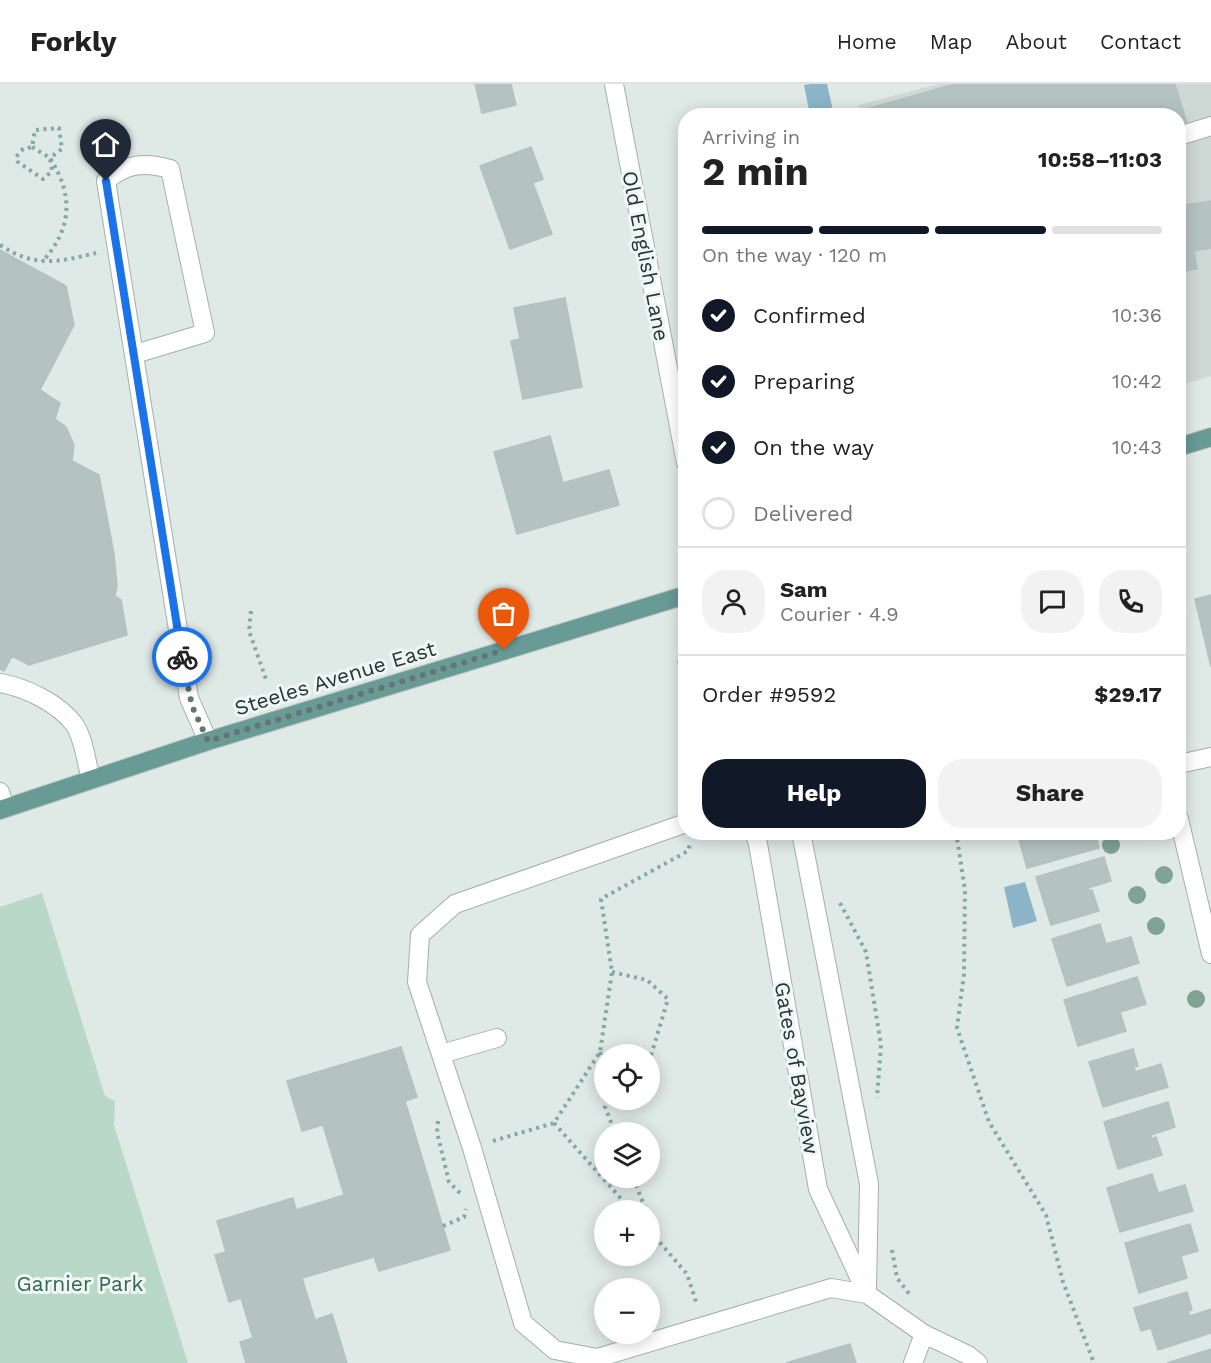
<!DOCTYPE html>
<meta charset="utf-8">
<style>
body{margin:0;font-family:"Work Sans",sans-serif;background:#f2f2f2;color:#222;height:100vh;display:flex;flex-direction:column;font-size:22px;white-space:nowrap}
*{box-sizing:border-box;margin:0}
p{font-size:20px;color:#767676}
.icon{flex:none;width:33px;height:33px;fill:none;stroke:currentColor;stroke-width:2;stroke-linecap:round;stroke-linejoin:round}
.map{position:relative;flex:1;overflow:hidden}
.drawer{position:absolute;left:678px;top:24px;width:508px;height:732px;display:flex;flex-direction:column;background:#fff;border-radius:24px;box-shadow:0 3px 15px #0003}
.drawer>*{flex:none}
.buttons{position:absolute;left:594px;top:960px;display:grid;gap:12px}
.buttons a{display:grid;place-items:center;width:66px;height:66px;border-radius:50%;background:#fff;box-shadow:0 3px 15px #0003;font-size:30px}
.pin{position:absolute;display:grid;place-items:center;width:51px;height:51px;color:#fff;margin:-62px -26px;border-radius:50% 50% 50% 0;rotate:-45deg;box-shadow:0 0 6px #0007}
.pin .icon{rotate:45deg}
.courier{position:absolute;display:grid;place-items:center;width:60px;height:60px;margin:-30px;border:4px solid #1a73e8;border-radius:50%;background:#fff;color:#222;box-shadow:0 2px 8px #0007}
.headline em{font-style:normal;font-weight:700}
.headline div{display:flex;flex-direction:column-reverse}
.headline{display:flex;align-items:center;justify-content:space-between;height:102px;padding:0 24px}
h1{font-size:39px;font-weight:700;line-height:45px}
.bar{display:grid;grid-template-columns:repeat(4,1fr);gap:9px 6px;align-content:center;height:72px;padding:0 24px}
.bar i{height:8px;border-radius:4px;background:#e0e0e0}
.bar .active{background:#111827}
.bar p{grid-column:span 4}
.line{display:flex;align-items:center;gap:15px;padding:0 24px;border-top:2px solid #e0e0e0}
.line div{flex:1}
.round{display:grid;place-items:center;flex:none;width:63px;height:63px;border-radius:24px;background:#f2f2f2}
ol{padding:0 24px;list-style:none}
li{display:flex;align-items:center;gap:18px;height:66px}
li p{margin-inline-start:auto}
li .icon{padding:6px;border-radius:50%;background:#111827;color:#fff;stroke-width:4}
li:last-child{color:#767676}
li i{width:33px;height:33px;border:3px solid #e0e0e0;border-radius:50%}
.primary-button{display:flex;gap:12px;margin-top:auto;padding:12px 24px}
.primary-button a{flex:1;height:69px;border-radius:24px;background:#111827;color:#fff;font-size:24px;font-weight:700;line-height:69px;text-align:center}
.primary-button a+a{background:#f2f2f2;color:#222}
header{display:flex;align-items:center;gap:36px;box-sizing:border-box;height:84px;padding:0 30px;background:#fff;border-bottom:2px solid #e0e0e0}
header strong{font-size:28px}
nav{display:flex;gap:33px;margin-inline-start:auto;font-size:21px}
.map>svg:first-child{display:block}
</style>
<header>
<strong>Forkly</strong>
<nav><a>Home</a><a>Map</a><a>About</a><a>Contact</a></nav>
</header>
<div class="map">
<svg width="1211" height="1279" viewBox="0 0 1211 1279">
<rect width="100%" height="100%" fill="#dfe9e6"/>
<path fill="#ced8d5" d="M 939,0 L 1211,0 L 1211,292 L 1179,302 L 1179,32 L 860,32 L 858,21 Z"/>
<path fill="#bad8c7" d="M 42,809 L 105,1012 L 115,1017 L 114,1041 L 188,1279 L 0,1279 L 0,823 Z"/>
<path fill="#8cb5c9" d="M 811,0 L 827,0 L 834,31 L 810,31 L 804,1 Z
M 1025,798 L 1037,837 L 1013,844 L 1004,803 Z"/>
<path fill="#b5c3c0" stroke="#b2c2be" stroke-width="1.5" d="M 475,0 L 511,0 L 516,21 L 482,29 Z
M 955,0 L 1175,0 L 1187,40 L 1179,42 L 1179,32 L 867,32 L 866,25 Z
M 768,25 L 770,32 L 728,32 Z
M 531,63 L 543,95 L 533,99 L 552,150 L 510,165 L 480,82 Z
M 1211,117 L 1211,164 L 1194,167 L 1197,185 L 1179,188 L 1179,122 Z
M 0,166 L 66,202 L 74,241 L 40,306 L 60,319 L 55,335 L 66,343 L 74,361 L 72,377 L 99,391 L 114,470 L 117,502 L 115,512 L 121,516 L 127,551 L 29,581 L 12,572 L 4,587 L 0,585 Z
M 565,214 L 582,303 L 523,315 L 511,257 L 520,255 L 514,224 Z
M 550,352 L 563,399 L 609,386 L 619,421 L 517,450 L 494,368 Z
M 1211,511 L 1211,583 L 1195,515 Z
M 1017,748 L 1095,748 L 1099,764 L 1027,784 Z
M 1104,773 L 1111,797 L 1088,804 L 1089,807 L 1092,806 L 1099,827 L 1051,841 L 1036,793 Z
M 1100,840 L 1106,860 L 1131,853 L 1139,879 L 1067,902 L 1052,855 Z
M 1137,893 L 1146,920 L 1120,928 L 1126,947 L 1078,962 L 1064,916 Z
M 401,963 L 417,1013 L 405,1017 L 450,1166 L 379,1187 L 374,1173 L 302,1194 L 315,1236 L 332,1230 L 347,1279 L 246,1279 L 240,1258 L 253,1254 L 241,1214 L 229,1218 L 215,1171 L 226,1168 L 217,1137 L 293,1114 L 296,1126 L 344,1111 L 323,1041 L 302,1047 L 287,997 Z
M 1133,965 L 1138,982 L 1134,983 L 1135,988 L 1161,980 L 1168,1003 L 1103,1023 L 1089,978 Z
M 1168,1018 L 1175,1043 L 1151,1051 L 1152,1055 L 1156,1053 L 1162,1071 L 1118,1085 L 1104,1038 Z
M 1152,1090 L 1158,1109 L 1185,1101 L 1193,1127 L 1120,1148 L 1107,1104 Z
M 1190,1140 L 1198,1167 L 1181,1172 L 1187,1194 L 1139,1209 L 1125,1159 Z
M 1187,1208 L 1192,1226 L 1188,1227 L 1190,1232 L 1211,1225 L 1211,1249 L 1158,1266 L 1151,1244 L 1141,1247 L 1134,1224 Z
M 850,1260 L 856,1279 L 786,1279 Z
M 1211,1265 L 1211,1279 L 1167,1279 Z"/>
<g fill="none" stroke-linecap="round" stroke-linejoin="round">
<g stroke="#a3b0ad" stroke-width="20">
<path id="minor" d="M 614,0 L 686,379
M 1179,52 L 1211,42
M 135,270 L 205,249 L 170,85 C 145,78 126,79 106,97 L 189,614 L 208,657
M 0,599 C 25,603 58,619 74,640 C 84,654 86,678 91,695
M 1179,680 L 1211,673
M 0,708 L 5,724
M 1179,735 L 1211,870
M 686,739 L 455,820 L 420,851 L 417,898 L 472,1064 L 523,1239 L 555,1266 L 597,1274 L 831,1204 L 867,1210
M 754,748 L 758,760 L 818,1105 L 867,1210 L 924,1250 L 968,1271 L 978,1279
M 801,748 L 869,1100 L 867,1205
M 441,970 L 497,954
M 913,1279 L 924,1250"/>
</g>
<g stroke="#bdc3c2" stroke-width="20">
<path id="major" d="M 1179,363 L 1211,353
M 0,726 L 208,657 L 686,511"/>
</g>
<path stroke="#83a9a4" stroke-width="4" stroke-dasharray="3 4.5" stroke-linecap="butt" d="M 32,63 L 50,74 L 52,87 L 43,95 L 18,78 L 16,73 L 23,65 L 32,63 L 35,46 L 59,44 L 62,65 L 50,74 C 74,112 72,145 42,178
M 0,161 C 35,184 58,178 96,169
M 251,527 L 249,547 L 267,598
M 679,576 L 686,602
M 956,748 L 965,806 L 964,890 L 957,944 L 989,1038 L 1046,1131 L 1063,1198 L 1094,1279
M 840,819 L 866,868 L 881,961 L 877,1014
M 612,888 L 647,896 L 668,915 L 650,975
M 600,968 L 604,983
M 610,1016 L 605,1023 L 615,1048
M 438,1037 L 437,1048 L 449,1098 L 461,1110
M 554,1039 L 631,1126
M 493,1057 L 554,1039 L 600,968 L 612,888 L 601,815 L 688,767 L 690,760
M 633,1094 L 646,1126
M 650,1134 L 657,1154
M 443,1142 L 464,1133 L 466,1125
M 650,1147 L 687,1190 L 697,1221
M 892,1166 L 897,1194 L 910,1211"/>
<use href="#minor" stroke="#fff" stroke-width="18"/>
<use href="#major" stroke="#689a96" stroke-width="18"/>
</g>
<g fill="#7fa394">
<circle cx="1111" cy="761" r="9"/>
<circle cx="1164" cy="791" r="9"/>
<circle cx="1137" cy="811" r="9"/>
<circle cx="1156" cy="842" r="9"/>
<circle cx="1196" cy="915" r="9"/>
</g>
<g fill="none" stroke-linecap="round" stroke-linejoin="round">
<path stroke="#647573" stroke-width="6" stroke-dasharray="0 10.8" d="M 182,573 L 192,622 L 208,657 L 504,566"/>
<path stroke="#1a73e8" stroke-width="8" d="M 106,97 L 182,573"/>
</g>
<g text-anchor="middle" dominant-baseline="central" stroke-width="6" stroke-linejoin="round" paint-order="stroke">
<g font-size="21" fill="#223735" stroke="#eff6f4">
<text transform="translate(646 172) rotate(79)">Old English Lane</text>
<text transform="translate(335 594) rotate(-17)">Steeles Avenue East</text>
<text transform="translate(797 984) rotate(80)">Gates of Bayview</text>
</g>
<g font-size="21" fill="#306a51" stroke="#eff6f4">
<text x="80" y="1199">Garnier Park</text>
</g>
</g>
</svg>
<div class="buttons">
<a><svg class="icon" aria-label="locate" viewBox="0 0 24 24"><circle cx="12" cy="12" r="6"/><path d="M12 2v4M12 18v4M2 12h4M18 12h4"/></svg></a>
<a><svg class="icon" aria-label="layers" viewBox="0 0 24 24"><path d="M12 4l9 5-9 5-9-5zM3 14l9 5 9-5"/></svg></a>
<a>+</a>
<a>−</a>
</div>
<div class="pin" style="left:504px;top:566px;background:#ea580c"><svg class="icon" aria-label="bag" viewBox="0 0 24 24"><path d="M5 8h14l-1 12H6zM9 8a3 3 0 0 1 6 0"/></svg></div>
<div class="pin" style="left:106px;top:97px;background:#1f2937"><svg class="icon" aria-label="home" viewBox="0 0 24 24"><path d="M3 11l9-7 9 7M6 9v11h12V9"/></svg></div>
<div class="courier" style="left:182px;top:573px"><svg class="icon" aria-label="bike" viewBox="0 0 24 24"><circle cx="6" cy="16" r="4"/><circle cx="18" cy="16" r="4"/><path d="M6 16l4-8h5l3 8M10 8l3 8H6M13 5h3"/></svg></div>
<section class="drawer">
<div class="headline"><div><h1>2 min</h1><p>Arriving in</p></div><em>10:58–11:03</em></div>
<div class="bar"><i class="active"></i><i class="active"></i><i class="active"></i><i></i><p>On the way · 120 m</p></div>
<ol>
<li><svg class="icon" aria-label="check" viewBox="0 0 24 24"><path d="M5 12l5 5 9-10"/></svg>Confirmed<p>10:36</p></li>
<li><svg class="icon" aria-label="check" viewBox="0 0 24 24"><path d="M5 12l5 5 9-10"/></svg>Preparing<p>10:42</p></li>
<li><svg class="icon" aria-label="check" viewBox="0 0 24 24"><path d="M5 12l5 5 9-10"/></svg>On the way<p>10:43</p></li>
<li><i></i>Delivered</li>
</ol>
<div class="line" style="height:108px"><a class="round"><svg class="icon" aria-label="person" viewBox="0 0 24 24"><circle cx="12" cy="8" r="4"/><path d="M4 21q1-7 8-7t8 7"/></svg></a><div><b>Sam</b><p>Courier · 4.9</p></div><a class="round"><svg class="icon" aria-label="chat" viewBox="0 0 24 24"><path d="M4 5h16v11H9l-5 4z"/></svg></a><a class="round"><svg class="icon" aria-label="phone" viewBox="0 0 24 24"><path d="M5 4h4l2 5-3 2q2 4 5 5l2-3 5 2v4C11 20 4 13 5 4z"/></svg></a></div>
<div class="line" style="height:78px"><div>Order #9592</div><b>$29.17</b></div>
<div class="primary-button"><a>Help</a><a>Share</a></div>
</section>
</div>
